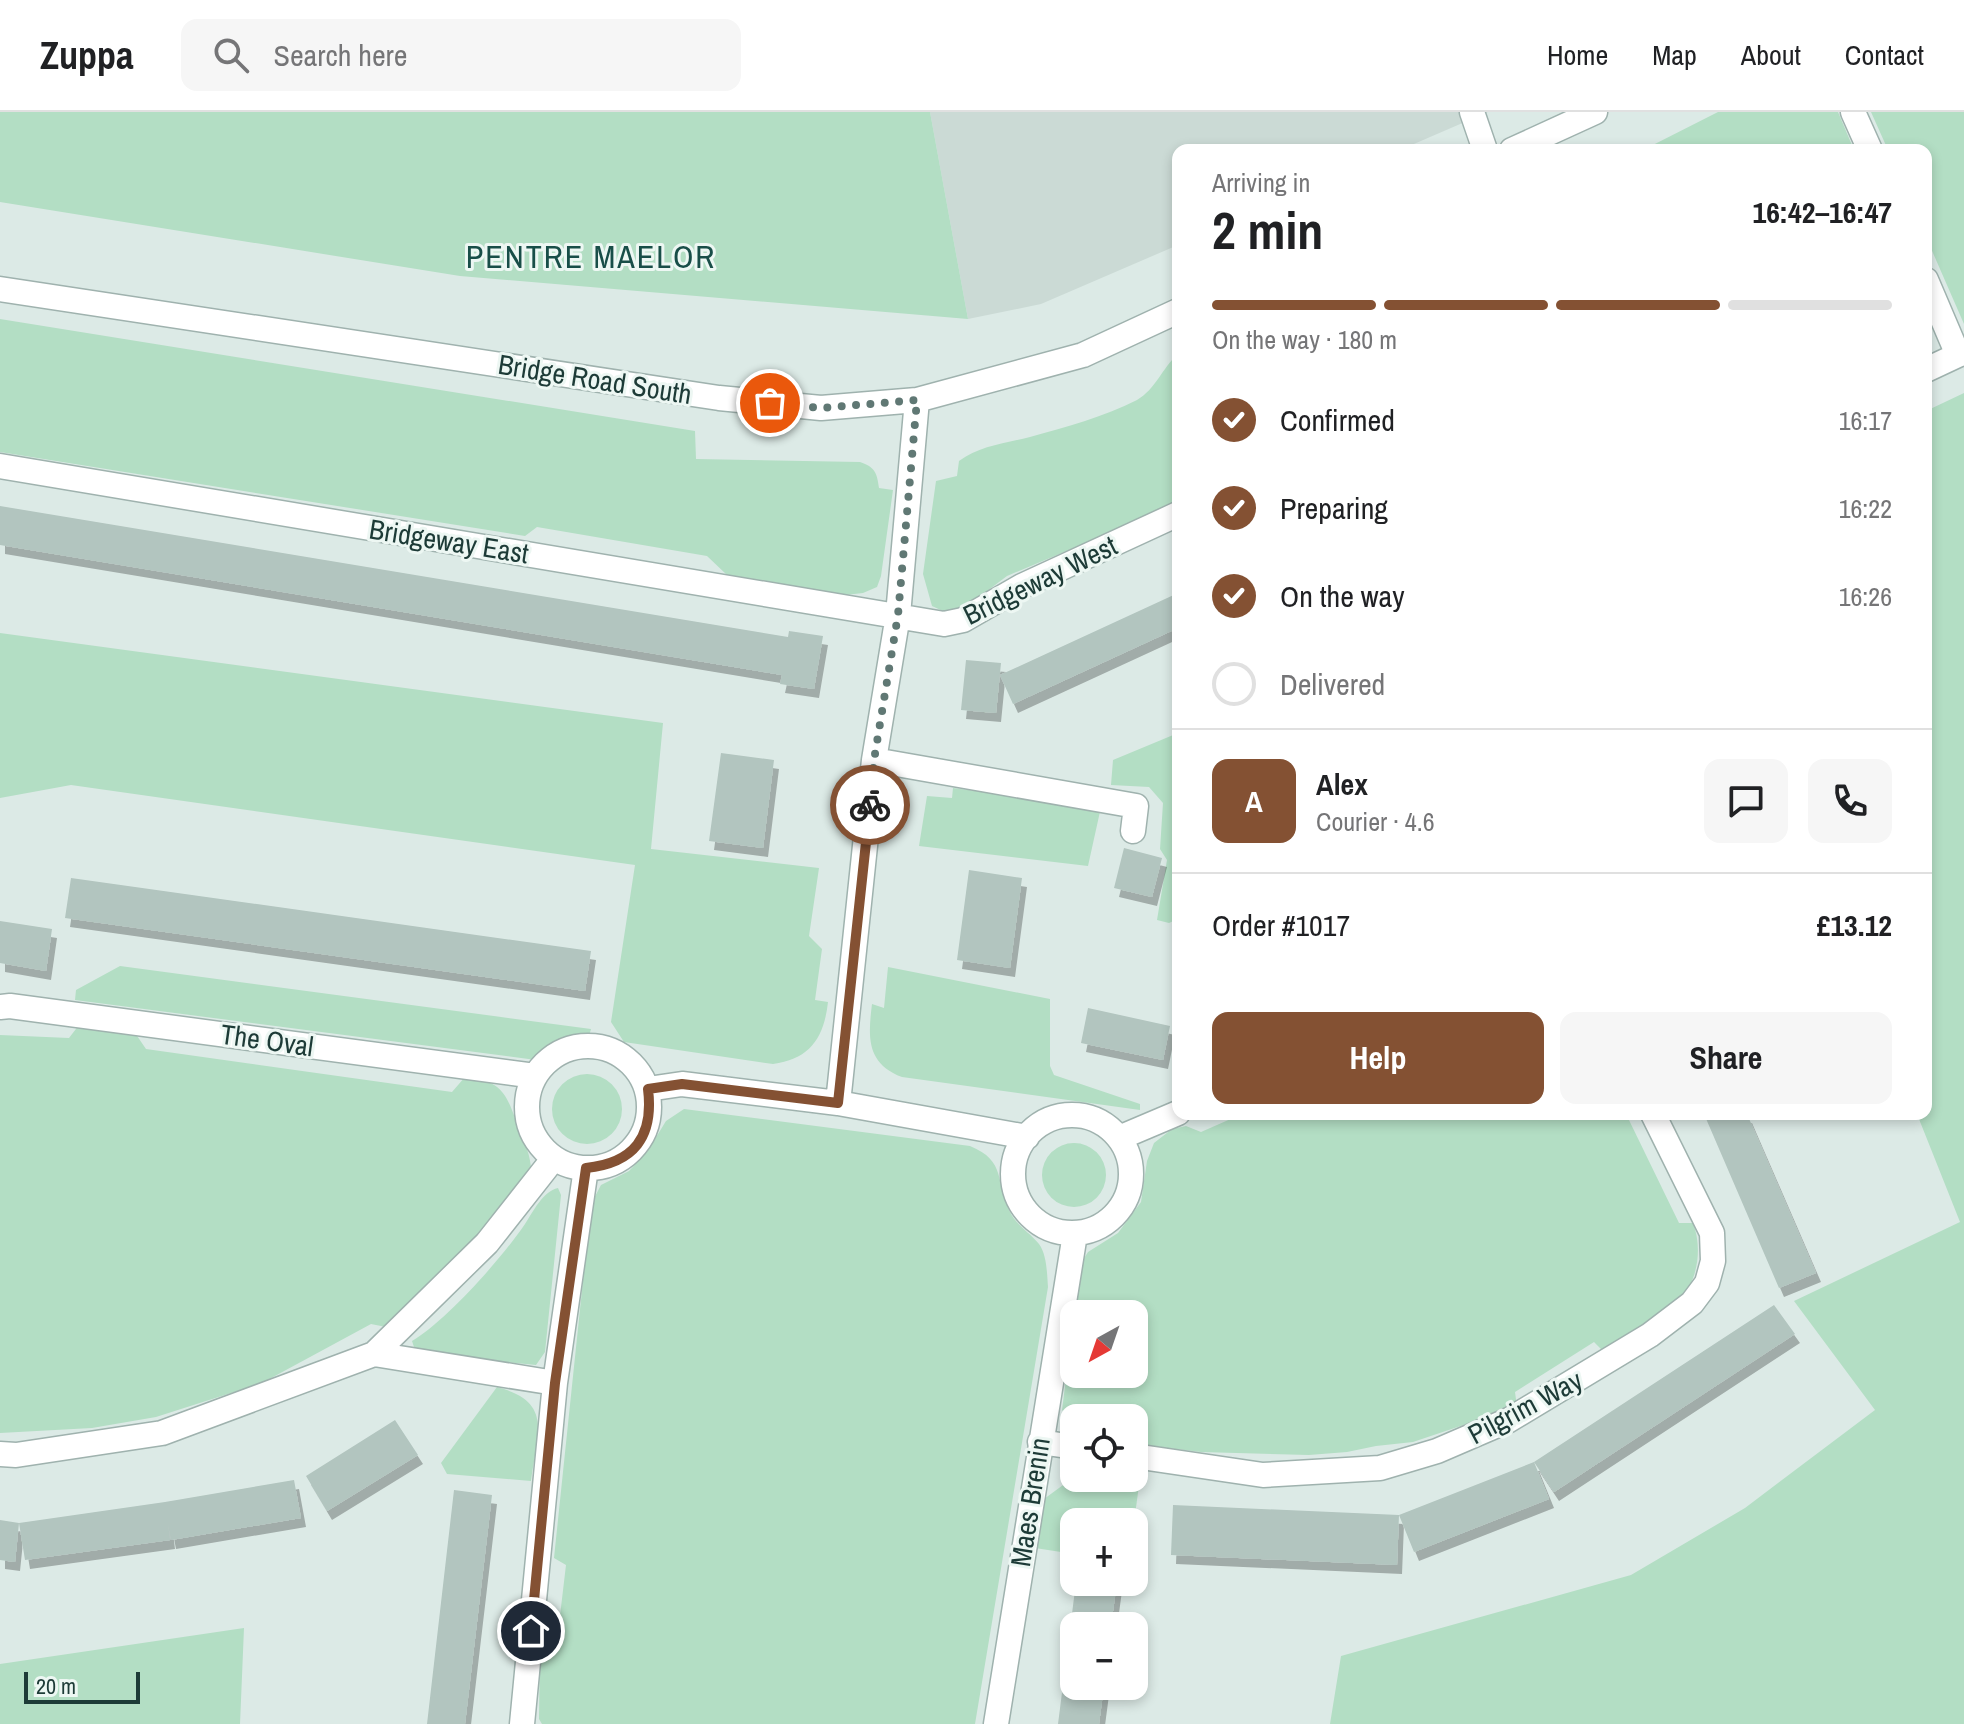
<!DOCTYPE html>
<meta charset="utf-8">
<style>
body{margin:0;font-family:"Archivo Narrow",sans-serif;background:#f6f6f6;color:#202124;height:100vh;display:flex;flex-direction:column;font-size:30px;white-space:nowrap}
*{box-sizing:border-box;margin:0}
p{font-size:26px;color:#757577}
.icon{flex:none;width:44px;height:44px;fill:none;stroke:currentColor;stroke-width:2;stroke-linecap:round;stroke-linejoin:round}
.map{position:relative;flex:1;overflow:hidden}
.panel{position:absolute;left:1172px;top:32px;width:760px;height:976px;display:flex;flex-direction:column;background:#fff;border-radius:16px;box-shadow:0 4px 12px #0003}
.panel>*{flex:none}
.needle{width:52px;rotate:220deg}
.fabs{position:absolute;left:1060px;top:1188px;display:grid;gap:16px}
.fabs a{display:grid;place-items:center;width:88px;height:88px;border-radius:16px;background:#fff;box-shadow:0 4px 12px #0003;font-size:40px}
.scale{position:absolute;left:24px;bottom:20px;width:116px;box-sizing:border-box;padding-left:8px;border:4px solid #1d3b37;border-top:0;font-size:22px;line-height:28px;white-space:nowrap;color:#1d3b37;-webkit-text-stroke:6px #edf7f3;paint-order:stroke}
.pin{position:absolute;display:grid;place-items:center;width:68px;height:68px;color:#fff;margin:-34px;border:4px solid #fff;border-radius:50%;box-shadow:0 2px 8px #0007}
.courier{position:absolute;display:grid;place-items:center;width:80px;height:80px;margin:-40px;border:6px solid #845133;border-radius:50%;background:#fff;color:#222;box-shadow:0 2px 10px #0007}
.overview em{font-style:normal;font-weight:700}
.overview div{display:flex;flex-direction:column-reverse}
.overview{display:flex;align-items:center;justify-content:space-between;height:136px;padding:0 40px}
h1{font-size:52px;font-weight:700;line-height:60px}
.bar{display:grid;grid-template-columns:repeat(4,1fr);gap:12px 8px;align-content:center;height:96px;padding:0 40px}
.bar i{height:10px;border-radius:6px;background:#e0e0e0}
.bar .active{background:#845133}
.bar p{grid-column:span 4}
.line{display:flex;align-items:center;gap:20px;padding:0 40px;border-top:2px solid #e0e0e0}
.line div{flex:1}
.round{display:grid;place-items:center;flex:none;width:84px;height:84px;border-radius:16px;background:#f6f6f6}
ol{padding:0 40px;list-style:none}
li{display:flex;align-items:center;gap:24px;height:88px}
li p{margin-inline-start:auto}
li .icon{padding:8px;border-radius:50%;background:#845133;color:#fff;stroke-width:4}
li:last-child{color:#757577}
li i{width:44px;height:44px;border:4px solid #e0e0e0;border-radius:50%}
.cta{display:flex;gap:16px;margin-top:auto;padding:16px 40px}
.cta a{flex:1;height:92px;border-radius:16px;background:#845133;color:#fff;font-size:32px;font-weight:700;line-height:92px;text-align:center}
.cta a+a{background:#f6f6f6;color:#202124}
header{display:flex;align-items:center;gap:48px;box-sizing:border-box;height:112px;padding:0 40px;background:#fff;border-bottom:2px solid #e0e0e0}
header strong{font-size:38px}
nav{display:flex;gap:44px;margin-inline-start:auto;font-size:28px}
.search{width:560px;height:72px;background:#f6f6f6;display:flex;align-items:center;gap:20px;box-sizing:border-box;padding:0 28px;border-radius:16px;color:#757577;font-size:30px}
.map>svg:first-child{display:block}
</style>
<header>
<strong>Zuppa</strong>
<div class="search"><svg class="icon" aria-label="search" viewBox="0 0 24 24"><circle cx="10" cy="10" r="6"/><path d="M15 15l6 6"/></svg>Search here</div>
<nav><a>Home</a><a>Map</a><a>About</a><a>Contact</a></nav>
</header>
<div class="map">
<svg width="1964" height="1612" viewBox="0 0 1964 1612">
<defs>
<filter id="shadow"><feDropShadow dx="5" dy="9" stdDeviation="0" flood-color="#0004"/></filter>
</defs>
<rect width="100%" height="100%" fill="#dceae6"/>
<path fill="#cbdad5" d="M 930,0 L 1488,0 L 1400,38 L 1178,38 L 1178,133 L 1041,192 L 968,207 Z"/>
<path fill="#b3dec4" d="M 0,0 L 930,0 L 968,207 L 460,164 L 0,90 Z
M 1718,0 L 1838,0 L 1854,38 L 1643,38 Z
M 1871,0 L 1964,0 L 1964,212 L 1926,125 L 1926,38 L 1888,38 Z
M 0,207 L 695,319 L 696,347 L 860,350 C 875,355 877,361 879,376 L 893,378 L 881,464 L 877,475 L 863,481 L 845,483 L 727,463 L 707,444 L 537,415 L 525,424 L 0,340 Z
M 1178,242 L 1178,392 L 1007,464 L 962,498 L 945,500 L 932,494 L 923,462 L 936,369 L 957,364 L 959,349 C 979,334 1006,331 1030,325 C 1065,315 1104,305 1137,288 C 1156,277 1162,256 1178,242 Z
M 1964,281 L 1964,1612 L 1330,1612 L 1341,1544 L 1631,1463 L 1745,1396 L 1875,1298 L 1794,1189 L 1960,1110 L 1917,1002 L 1926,1002 L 1926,299 Z
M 0,521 L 663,611 L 651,737 L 819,756 L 809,824 L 822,837 L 815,888 L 828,890 C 824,926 810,947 773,952 L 624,930 L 611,910 L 635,753 L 71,673 L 0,686 Z
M 1178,621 L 1178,807 L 1169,811 L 1157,808 L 1167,748 L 1160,737 L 1163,691 L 1149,675 L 1111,673 L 1113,648 Z
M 953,676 L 1101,695 L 1088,754 L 919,734 L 927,684 L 952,686 Z
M 120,854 L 591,917 L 589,924 C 567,923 551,933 536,948 L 75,888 L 76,878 Z
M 888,855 L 1050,887 L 1050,954 L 1054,963 L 1140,992 L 1140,998 L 902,965 C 866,951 868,925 872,892 L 884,896 Z
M 79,913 L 133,918 L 146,937 L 452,980 L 465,965 C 501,969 506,980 517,1012 C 523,1029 529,1037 531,1055 L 479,1126 L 386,1215 L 371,1212 L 262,1271 L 156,1305 L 92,1316 L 0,1321 L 0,923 L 69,926 Z
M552 997a35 35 0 1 1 70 0a35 35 0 1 1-70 0Z
M 684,997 L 970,1034 C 1007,1049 995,1070 1010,1100 C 1017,1114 1029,1120 1039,1132 C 1047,1143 1047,1162 1048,1175 L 975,1612 L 542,1612 L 539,1607 L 540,1537 L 557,1529 L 566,1453 L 554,1446 L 591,1092 L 601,1073 L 629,1059 L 647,1040 L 666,1009 Z
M 1242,1002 L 1631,1002 L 1628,1006 L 1679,1111 L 1693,1111 C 1702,1134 1699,1166 1681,1187 C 1667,1202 1624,1227 1604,1240 L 1594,1230 L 1515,1280 L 1517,1295 L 1413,1330 L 1376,1334 L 1347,1340 L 1309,1343 L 1201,1340 L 1134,1332 L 1134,1306 L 1074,1306 L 1074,1309 L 1062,1298 L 1074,1203 L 1074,1262 L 1134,1262 L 1134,1202 L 1074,1202 L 1081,1151 L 1088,1140 L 1118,1121 L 1141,1090 L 1147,1049 L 1154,1031 L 1172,1017 L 1186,1014 L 1201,1020 Z
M1042 1063a32 32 0 1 1 64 0a32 32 0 1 1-64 0Z
M 558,1076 L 561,1083 L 545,1240 L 536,1253 L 416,1241 L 412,1229 C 446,1209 502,1146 525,1112 C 533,1100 543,1079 558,1076 Z
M 497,1275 C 554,1290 537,1321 531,1369 L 447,1362 L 441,1351 Z
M 1134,1358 L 1141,1359 L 1134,1410 L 1074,1410 L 1074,1442 L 1035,1436 L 1044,1387 L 1074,1365 L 1134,1366 Z
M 244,1516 L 240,1612 L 0,1612 L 0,1552 Z"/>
<path fill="#b2c5bf" filter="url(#shadow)" d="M 0,394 L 788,525 L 789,519 L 823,524 L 814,577 L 780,572 L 782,563 L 0,433 Z
M 1178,481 L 1178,516 L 1013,592 L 1000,563 Z
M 966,548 L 1001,551 L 996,601 L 961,598 Z
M 721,641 L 774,648 L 763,736 L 709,729 Z
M 1124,736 L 1162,746 L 1152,785 L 1114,776 Z
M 969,758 L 1022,766 L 1010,856 L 957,848 Z
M 71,766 L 591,839 L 585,879 L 65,806 Z
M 0,809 L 52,817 L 46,859 L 0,851 Z
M 1088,896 L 1170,914 L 1163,948 L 1081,931 Z
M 1704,1002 L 1747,1002 L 1816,1161 L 1779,1176 Z
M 1774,1193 L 1795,1222 L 1554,1380 L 1534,1350 L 1549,1387 L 1414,1440 L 1399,1403 L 1534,1350 Z
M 395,1308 L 418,1343 L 327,1399 L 306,1364 Z
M 294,1368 L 301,1406 L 171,1428 L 168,1412 L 170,1428 L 25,1448 L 19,1411 L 15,1450 L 0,1448 L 0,1408 L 19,1411 L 165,1390 Z
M 454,1378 L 492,1383 L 465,1612 L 427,1612 Z
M 1173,1393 L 1399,1403 L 1397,1453 L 1171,1443 Z
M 1076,1470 L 1117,1470 L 1111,1514 L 1074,1514 L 1074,1574 L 1104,1574 L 1099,1612 L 1058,1612 Z"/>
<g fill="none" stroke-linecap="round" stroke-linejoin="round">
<g stroke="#9fb2ae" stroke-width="27">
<path id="minor" d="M 1472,0 L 1485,38
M 1853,0 L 1870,38
M 1512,38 L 1595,0
M 1926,168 L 1958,243 L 1926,258
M 0,177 L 719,286 L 821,296 L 917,288 L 1083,243 L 1178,199
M 917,288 L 898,503 L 874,648 L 838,991 L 1027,1025
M 0,354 L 944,512 L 963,508 L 1022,474 L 1178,402
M 874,648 L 1136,694 L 1133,719
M 0,895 L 10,894 L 535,964
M527 995a61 61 0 1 1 122 0a61 61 0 1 1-122 0Z
M 648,977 L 682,972 L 838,991
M1013 1062a59 59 0 1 1 118 0a59 59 0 1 1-118 0Z
M 1119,1026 L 1178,1001
M 374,1242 L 487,1131 L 554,1046
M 1040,1330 L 1074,1335
M 0,1342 L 16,1343 L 162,1321 L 374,1242 L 555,1271
M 1134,1344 L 1263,1363 L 1380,1356 L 1437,1339 L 1509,1308 L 1650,1223 L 1692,1191 L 1707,1171 L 1713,1149 L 1712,1121 L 1653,1002
M 522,1612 L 555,1271 L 586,1056
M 996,1612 L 1075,1122"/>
</g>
<use href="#minor" stroke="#fff" stroke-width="24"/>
</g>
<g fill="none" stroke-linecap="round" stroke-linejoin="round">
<path stroke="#607874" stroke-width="8" stroke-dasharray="0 14.4" d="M 770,291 L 821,296 L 917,288 L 898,503 L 874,648 L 870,693"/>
<path stroke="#845133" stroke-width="10" d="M 531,1519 L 555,1271 L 586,1056 C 634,1051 654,1025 648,977 L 682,972 L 838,991 L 870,693"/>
</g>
<g text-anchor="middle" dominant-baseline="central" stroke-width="6" stroke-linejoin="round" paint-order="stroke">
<g font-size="28" fill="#1d3b37" stroke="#edf7f3">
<text transform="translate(595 267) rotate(9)">Bridge Road South</text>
<text transform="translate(449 429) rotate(9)">Bridgeway East</text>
<text transform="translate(1040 468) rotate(-26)">Bridgeway West</text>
<text transform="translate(267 928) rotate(8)">The Oval</text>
<text transform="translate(1525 1295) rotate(-28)">Pilgrim Way</text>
<text transform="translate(1030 1390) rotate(-81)">Maes Brenin</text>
</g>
<g font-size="32" letter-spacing="2" fill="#184e48" stroke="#edf7f3">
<text x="591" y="144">PENTRE MAELOR</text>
</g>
</g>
</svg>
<div class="fabs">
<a><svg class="needle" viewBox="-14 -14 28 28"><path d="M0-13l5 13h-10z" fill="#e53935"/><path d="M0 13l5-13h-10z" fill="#757577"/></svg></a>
<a><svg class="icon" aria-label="locate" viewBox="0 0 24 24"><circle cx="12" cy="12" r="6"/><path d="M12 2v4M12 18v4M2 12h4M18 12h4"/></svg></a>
<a>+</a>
<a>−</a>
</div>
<div class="scale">20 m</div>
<div class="pin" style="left:770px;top:291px;background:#ea580c"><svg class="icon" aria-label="bag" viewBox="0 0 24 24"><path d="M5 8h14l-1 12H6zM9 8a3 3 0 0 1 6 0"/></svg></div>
<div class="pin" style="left:531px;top:1519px;background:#1f2937"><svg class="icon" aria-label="home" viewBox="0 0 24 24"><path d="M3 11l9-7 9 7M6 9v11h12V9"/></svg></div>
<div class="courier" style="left:870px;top:693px"><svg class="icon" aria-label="bike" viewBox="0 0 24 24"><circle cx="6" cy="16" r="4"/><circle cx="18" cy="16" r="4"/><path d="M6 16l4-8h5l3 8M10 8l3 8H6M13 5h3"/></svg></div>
<section class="panel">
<div class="overview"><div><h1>2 min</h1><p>Arriving in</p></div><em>16:42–16:47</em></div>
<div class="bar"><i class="active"></i><i class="active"></i><i class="active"></i><i></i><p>On the way · 180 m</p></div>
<ol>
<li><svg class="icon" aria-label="check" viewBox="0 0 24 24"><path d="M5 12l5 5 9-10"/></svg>Confirmed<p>16:17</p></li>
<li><svg class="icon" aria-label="check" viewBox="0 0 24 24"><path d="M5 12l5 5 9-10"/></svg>Preparing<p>16:22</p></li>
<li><svg class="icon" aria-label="check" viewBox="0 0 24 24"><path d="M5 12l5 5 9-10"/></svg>On the way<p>16:26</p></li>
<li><i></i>Delivered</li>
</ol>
<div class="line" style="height:144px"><b class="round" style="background:#845133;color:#fff">A</b><div><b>Alex</b><p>Courier · 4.6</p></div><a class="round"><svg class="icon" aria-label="chat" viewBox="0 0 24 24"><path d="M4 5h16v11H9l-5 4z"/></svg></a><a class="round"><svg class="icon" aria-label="phone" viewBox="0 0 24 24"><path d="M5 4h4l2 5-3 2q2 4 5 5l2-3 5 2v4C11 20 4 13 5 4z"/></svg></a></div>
<div class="line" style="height:104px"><div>Order #1017</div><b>£13.12</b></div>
<div class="cta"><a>Help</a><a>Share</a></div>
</section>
</div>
